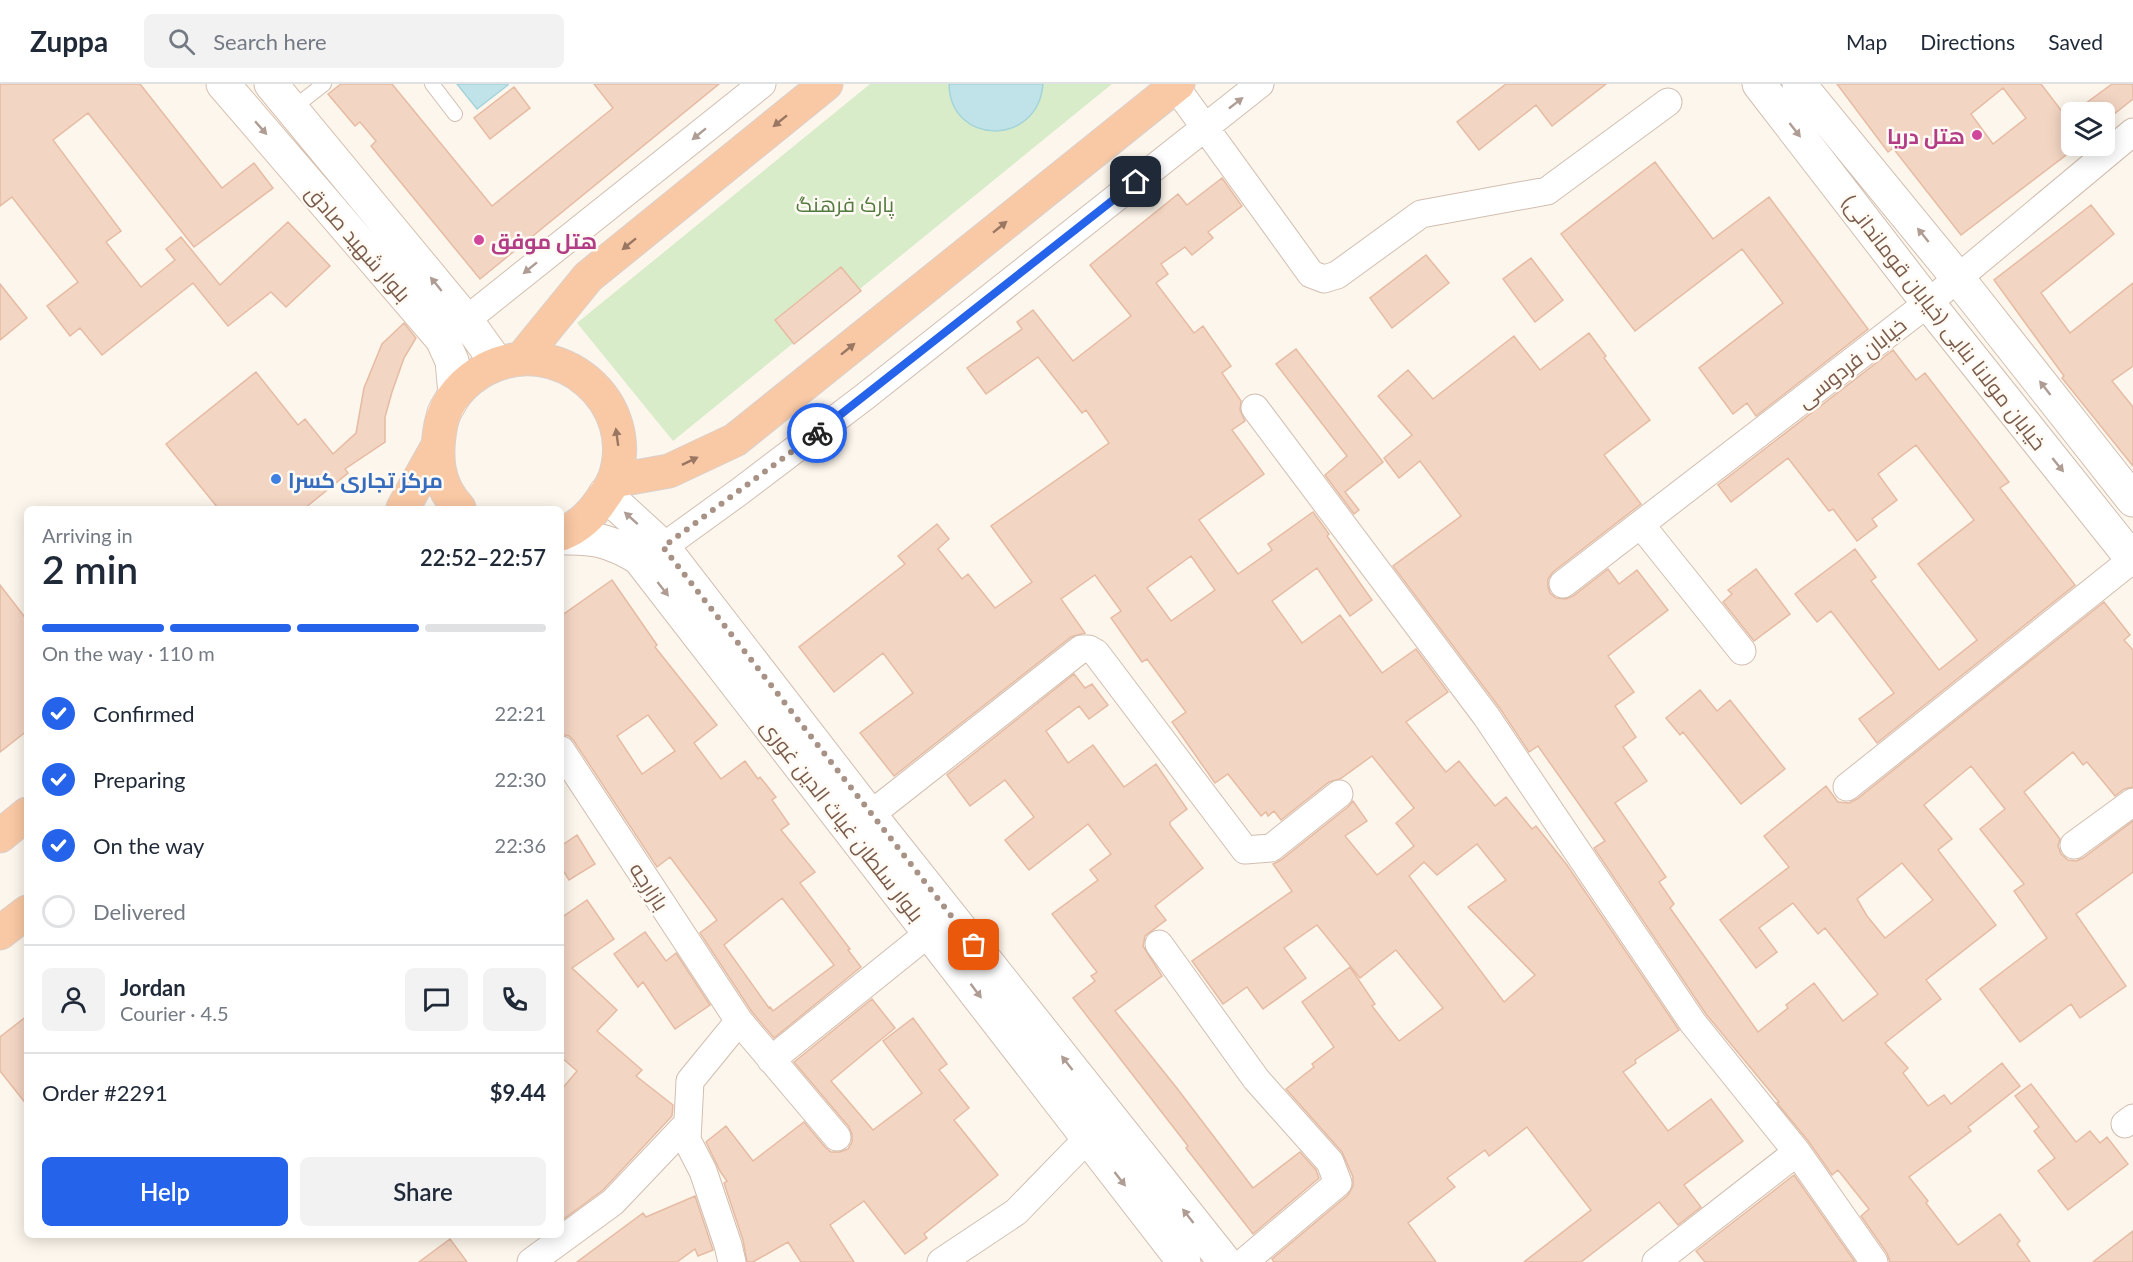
<!DOCTYPE html>
<meta charset="utf-8">
<style>
body{margin:0;font-family:Lato,Cairo,sans-serif;background:#f2f2f3;color:#1f2937;height:100vh;display:flex;flex-direction:column;font-size:22px;white-space:nowrap}
*{box-sizing:border-box;margin:0}
p{font-size:20px;color:#747a83}
.icon{flex:none;width:33px;height:33px;fill:none;stroke:currentColor;stroke-width:2;stroke-linecap:round;stroke-linejoin:round}
.map{position:relative;flex:1;overflow:hidden}
.panel{position:absolute;left:24px;top:422px;width:540px;height:732px;display:flex;flex-direction:column;background:#fff;border-radius:9px;box-shadow:0 3px 15px #0003}
.panel>*{flex:none}
.buttons{position:absolute;left:2061px;top:18px;display:grid;gap:12px}
.buttons a{display:grid;place-items:center;width:54px;height:54px;border-radius:9px;background:#fff;box-shadow:0 3px 15px #0003;font-size:30px}
.pin{position:absolute;display:grid;place-items:center;width:51px;height:51px;color:#fff;margin:-26px;border-radius:12px;box-shadow:0 3px 9px #0006}
.courier{position:absolute;display:grid;place-items:center;width:60px;height:60px;margin:-30px;border:4px solid #2563eb;border-radius:50%;background:#fff;color:#222;box-shadow:0 2px 8px #0007}
.head em{font-style:normal;font-weight:600}
.head div{display:flex;flex-direction:column-reverse}
.head{display:flex;align-items:center;justify-content:space-between;height:102px;padding:0 18px}
h1{font-size:39px;font-weight:600;line-height:45px}
.bar{display:grid;grid-template-columns:repeat(4,1fr);gap:9px 6px;align-content:center;height:72px;padding:0 18px}
.bar i{height:8px;border-radius:4px;background:#e0e1e3}
.bar .on{background:#2563eb}
.bar p{grid-column:span 4}
.line{display:flex;align-items:center;gap:15px;padding:0 18px;border-top:2px solid #e0e1e3}
.line div{flex:1}
.round{display:grid;place-items:center;flex:none;width:63px;height:63px;border-radius:9px;background:#f2f2f3}
ol{padding:0 18px;list-style:none}
li{display:flex;align-items:center;gap:18px;height:66px}
li p{margin-inline-start:auto}
li .icon{padding:6px;border-radius:50%;background:#2563eb;color:#fff;stroke-width:4}
li:last-child{color:#747a83}
li i{width:33px;height:33px;border:3px solid #e0e1e3;border-radius:50%}
.cta{display:flex;gap:12px;margin-top:auto;padding:12px 18px}
.cta a{flex:1;height:69px;border-radius:9px;background:#2563eb;color:#fff;font-size:24px;font-weight:600;line-height:69px;text-align:center}
.cta a+a{background:#f2f2f3;color:#1f2937}
header{display:flex;align-items:center;gap:36px;box-sizing:border-box;height:84px;padding:0 30px;background:#fff;border-bottom:2px solid #e0e1e3}
header strong{font-size:28px}
nav{display:flex;gap:33px;margin-inline-start:auto;font-size:21px}
.search{width:420px;height:54px;background:#f2f2f3;display:flex;align-items:center;gap:15px;box-sizing:border-box;padding:0 21px;border-radius:9px;color:#747a83;font-size:22px}
.map>svg:first-child{display:block}
</style>
<header>
<strong>Zuppa</strong>
<div class="search"><svg class="icon" aria-label="search" viewBox="0 0 24 24"><circle cx="10" cy="10" r="6"/><path d="M15 15l6 6"/></svg>Search here</div>
<nav><a>Map</a><a>Directions</a><a>Saved</a></nav>
</header>
<div class="map">
<svg width="2133" height="1178" viewBox="0 0 2133 1178">
<rect width="100%" height="100%" fill="#fdf6ec"/>
<path fill="#d8ecc9" d="M 870,0 L 1112,0 L 673,357 L 577,239 Z"/>
<path fill="#bfe3e8" stroke="#a5d3da" stroke-width="1.5" d="M 457,0 L 508,0 L 508,1 L 477,25 Z
M 949,0 L 1043,0 C 1038,63 950,62 949,0 Z"/>
<path fill="#f3d5c3" stroke="#e6bba3" stroke-width="1.5" fill-rule="evenodd" d="M 0,0 L 140,0 L 222,104 L 254,79 L 273,104 L 194,163 L 88,29 L 53,56 L 121,147 L 106,158 L 141,203 L 175,176 L 166,165 L 181,153 L 220,201 L 288,138 L 330,182 L 286,223 L 271,208 L 228,242 L 193,199 L 102,271 L 80,244 L 70,252 L 47,222 L 78,198 L 12,113 L 0,122 Z
M 341,0 L 392,0 L 492,122 L 613,24 L 594,0 L 719,0 L 480,195 L 371,62 L 376,57 L 360,38 L 355,42 L 328,10 Z
M 1506,0 L 1606,0 L 1552,42 L 1536,21 L 1479,66 L 1457,38 Z
M 1837,0 L 2041,0 L 2067,34 L 2072,31 L 2072,62 L 2078,62 L 1961,151 L 1893,64 L 1888,68 ZM 2003,4 L 2026,34 L 1993,60 L 1971,30 Z
M 2112,0 L 2133,0 L 2133,15 L 2104,38 L 2104,28 L 2074,28 Z
M 514,3 L 530,24 L 490,55 L 474,34 Z
M 1655,78 L 1713,155 L 1769,113 L 1868,245 L 1756,332 L 1747,319 L 1733,330 L 1699,284 L 1783,219 L 1742,165 L 1635,247 L 1561,150 Z
M 1222,94 L 1242,122 L 1208,148 L 1213,154 L 1192,171 L 1185,163 L 1161,180 L 1168,190 L 1156,199 L 1194,249 L 1203,242 L 1231,282 L 1222,289 L 1241,317 L 1240,326 L 1245,337 L 1232,346 L 1264,390 L 1199,436 L 1238,490 L 1272,466 L 1268,460 L 1313,428 L 1329,450 L 1327,452 L 1372,516 L 1350,532 L 1317,484 L 1272,517 L 1302,559 L 1340,531 L 1382,589 L 1416,565 L 1448,608 L 1406,638 L 1446,688 L 1459,677 L 1495,722 L 1506,713 L 1532,745 L 1536,742 L 1567,781 L 1679,946 L 1635,976 L 1636,979 L 1623,988 L 1668,1047 L 1711,1015 L 1743,1057 L 1684,1101 L 1701,1123 L 1678,1141 L 1659,1118 L 1581,1178 L 1524,1178 L 1591,1126 L 1527,1043 L 1489,1072 L 1485,1066 L 1447,1094 L 1455,1103 L 1408,1139 L 1436,1178 L 1274,1178 L 1272,1175 L 1348,1111 L 1353,1102 L 1353,1093 L 1342,1068 L 1286,1005 L 1314,983 L 1312,980 L 1334,963 L 1302,918 L 1350,883 L 1375,920 L 1372,922 L 1399,957 L 1443,924 L 1396,866 L 1360,894 L 1317,841 L 1284,864 L 1306,894 L 1263,925 L 1247,903 L 1223,920 L 1192,877 L 1292,807 L 1273,780 L 1281,776 L 1349,722 L 1353,717 L 1367,737 L 1345,752 L 1377,791 L 1414,762 L 1396,739 L 1414,724 L 1372,672 L 1340,695 L 1329,698 L 1281,736 L 1274,727 L 1268,732 L 1266,728 L 1261,732 L 1228,690 L 1215,699 L 1172,638 L 1186,628 L 1147,575 L 1142,578 L 1111,534 L 1121,527 L 1095,491 L 1061,515 L 1085,549 L 1071,553 L 894,692 L 860,649 L 913,609 L 883,569 L 834,608 L 799,563 L 905,480 L 898,472 L 937,440 L 949,455 L 938,465 L 962,495 L 968,490 L 995,524 L 1032,498 L 991,442 L 1109,359 L 1086,326 L 1082,329 L 1038,273 L 986,310 L 967,284 L 1022,245 L 1017,238 L 1033,226 L 1073,277 L 1131,232 L 1090,181 L 1178,110 L 1187,121 ZM 1191,472 L 1215,506 L 1171,537 L 1147,504 ZM 1477,760 L 1506,796 L 1468,823 L 1535,891 L 1504,918 L 1409,792 L 1424,778 L 1437,791 Z
M 2091,121 L 2114,150 L 2041,209 L 2070,249 L 2133,199 L 2133,282 L 2112,297 L 2133,323 L 2133,382 L 2062,294 L 2064,292 L 1994,196 Z
M 1426,171 L 1449,199 L 1392,244 L 1370,214 Z
M 1531,174 L 1563,216 L 1535,238 L 1503,195 Z
M 841,183 L 861,207 L 794,260 L 775,236 Z
M 0,200 L 27,234 L 0,256 Z
M 404,239 L 416,254 L 404,274 L 392,308 L 385,333 L 385,358 L 345,385 L 348,389 L 305,424 L 218,424 L 166,360 L 256,288 L 298,341 L 305,335 L 333,370 L 356,349 L 364,304 L 382,260 Z
M 1589,249 L 1606,272 L 1604,274 L 1650,336 L 1604,371 L 1641,420 L 1553,488 L 1548,495 L 1548,503 L 1550,509 L 1556,514 L 1566,515 L 1573,512 L 1608,485 L 1619,500 L 1637,486 L 1668,526 L 1608,572 L 1634,608 L 1615,622 L 1636,653 L 1623,663 L 1647,697 L 1615,719 L 1666,793 L 1659,798 L 1674,820 L 1670,824 L 1758,948 L 1788,924 L 1786,921 L 1814,899 L 1843,937 L 1878,910 L 1825,844 L 1818,850 L 1793,819 L 1759,844 L 1777,868 L 1756,884 L 1720,836 L 1789,783 L 1764,752 L 1826,702 L 1838,718 L 1849,719 L 1857,715 L 2104,518 L 2130,551 L 2124,556 L 2133,566 L 2133,703 L 2124,705 L 2115,712 L 2087,678 L 2083,681 L 2073,668 L 2024,708 L 2060,755 L 2058,762 L 2061,770 L 2068,776 L 2076,777 L 2083,774 L 2133,737 L 2133,788 L 2076,830 L 2126,902 L 2080,934 L 2071,920 L 2020,958 L 1980,905 L 2047,854 L 2014,807 L 2024,800 L 1980,745 L 2005,725 L 1971,682 L 1924,721 L 1952,755 L 1938,766 L 1996,841 L 1926,896 L 1941,915 L 1885,959 L 1908,984 L 1903,989 L 1928,1022 L 1944,1011 L 1951,1020 L 2002,979 L 2020,1002 L 1968,1043 L 1971,1047 L 1909,1093 L 1928,1117 L 1926,1119 L 1958,1161 L 2000,1130 L 2020,1157 L 2017,1160 L 2030,1178 L 1890,1178 L 1887,1169 L 1861,1132 L 1869,1125 L 1838,1086 L 1832,1091 L 1809,1058 L 1777,1019 L 1779,1018 L 1706,930 L 1594,764 L 1605,757 L 1538,662 L 1529,668 L 1499,623 L 1393,482 L 1461,432 L 1420,377 L 1399,394 L 1384,374 L 1412,351 L 1378,312 L 1408,286 L 1433,315 L 1514,252 L 1540,286 ZM 1902,779 L 1933,816 L 1885,854 L 1867,832 L 1857,815 Z
M 1296,265 L 1383,378 L 1345,408 L 1359,426 L 1354,430 L 1325,391 L 1347,372 L 1276,280 Z
M 1893,266 L 1916,296 L 1925,289 L 2009,398 L 2000,404 L 2075,501 L 1877,659 L 1859,635 L 1894,609 L 1831,527 L 1817,538 L 1795,510 L 1855,465 L 1876,493 L 1871,497 L 1939,586 L 1977,556 L 1918,480 L 1974,436 L 1916,361 L 1878,390 L 1897,416 L 1872,435 L 1877,442 L 1857,457 L 1833,425 L 1829,427 L 1788,374 L 1731,418 L 1718,401 Z
M 1756,485 L 1790,530 L 1754,557 L 1723,518 L 1732,510 L 1728,506 Z
M 612,496 L 657,561 L 655,563 L 717,641 L 694,659 L 721,695 L 745,677 L 758,695 L 760,693 L 776,713 L 772,716 L 789,740 L 781,746 L 815,788 L 800,799 L 850,865 L 848,866 L 861,883 L 774,954 L 752,928 L 700,849 L 717,836 L 670,773 L 657,783 L 574,657 L 569,652 L 561,650 L 561,532 ZM 648,631 L 675,667 L 642,690 L 617,652 ZM 782,814 L 834,881 L 773,927 L 770,923 L 769,924 L 724,861 Z
M 0,501 L 27,536 L 27,647 L 0,668 Z
M 1074,590 L 1085,604 L 1092,600 L 1108,621 L 1089,635 L 1079,622 L 1046,647 L 1068,679 L 1093,661 L 1124,703 L 1156,680 L 1187,725 L 1170,738 L 1170,741 L 1203,784 L 1155,822 L 1166,836 L 1145,852 L 1143,862 L 1162,892 L 1115,927 L 1176,1003 L 1253,1104 L 1300,1068 L 1316,1086 L 1319,1094 L 1253,1150 L 1186,1064 L 1188,1062 L 1073,914 L 1095,897 L 1091,892 L 1097,888 L 1052,830 L 1098,796 L 1090,786 L 1111,770 L 1088,740 L 1029,786 L 1005,756 L 1034,733 L 1005,696 L 970,722 L 947,691 Z
M 1700,606 L 1717,627 L 1730,616 L 1785,685 L 1741,720 L 1683,648 L 1680,651 L 1666,634 Z
M 577,751 L 595,780 L 569,796 L 561,783 L 561,762 Z
M 587,816 L 614,855 L 572,884 L 617,926 L 597,947 L 642,986 L 636,992 L 673,1021 L 672,1032 L 603,1106 L 561,1137 L 561,1006 L 577,987 L 561,973 L 561,834 Z
M 645,848 L 666,877 L 676,869 L 710,921 L 675,945 L 643,898 L 638,903 L 614,870 Z
M 872,915 L 895,944 L 831,997 L 873,1046 L 922,1009 L 883,957 L 913,934 L 947,980 L 939,986 L 969,1024 L 954,1036 L 998,1091 L 924,1150 L 927,1154 L 905,1170 L 864,1117 L 830,1141 L 854,1178 L 801,1178 L 788,1158 L 753,1178 L 747,1178 L 743,1156 L 724,1099 L 727,1097 L 720,1087 L 706,1058 L 726,1042 L 753,1077 L 804,1038 L 825,1063 L 831,1068 L 840,1068 L 848,1065 L 852,1058 L 852,1050 L 849,1043 L 794,978 Z
M 27,932 L 27,1021 L 0,987 L 0,953 Z
M 2031,1000 L 2076,1058 L 2090,1047 L 2100,1059 L 2107,1053 L 2128,1080 L 2068,1126 L 2038,1087 L 2055,1074 L 2034,1047 L 2039,1043 L 2015,1012 Z
M 1794,1091 L 1855,1178 L 1705,1178 L 1696,1167 Z
M 695,1112 L 713,1166 L 698,1172 L 695,1165 L 677,1178 L 577,1178 L 643,1129 L 646,1133 Z
M 2133,1147 L 2133,1178 L 2093,1178 Z
M 450,1155 L 467,1178 L 419,1178 Z"/>
<g fill="none" stroke-linecap="round" stroke-linejoin="round">
<g stroke="#d1beb0" stroke-width="16">
<path id="service" d="M 432,0 L 455,30
M 292,25 L 324,0"/>
</g>
<g stroke="#d1beb0" stroke-width="29">
<path id="minor" d="M 1175,2 L 1311,190 L 1324,195 L 1337,191 L 1421,130 L 1547,107 L 1668,18
M 451,248 L 762,0
M 1255,324 L 1486,632 L 1693,939 L 1797,1068 L 1874,1178
M 1641,441 L 1742,567
M 646,471 L 663,463 L 739,408 L 863,314 L 1260,0
M 1563,500 L 1928,219 L 2133,48
M 561,666 L 739,937 L 837,1053
M 1847,703 L 2133,475
M 870,731 L 1081,565 L 1089,565 L 1096,569 L 1245,766 L 1271,764 L 1339,710
M 2074,761 L 2133,718
M 1159,860 L 1256,995 L 1330,1078 L 1338,1099 L 1244,1178
M 771,976 L 930,848
M 2125,1040 L 2133,1034
M 531,1178 L 613,1118 L 688,1039
M 732,1178 L 728,1161 L 703,1087 L 687,1056 L 690,997 L 739,937
M 941,1178 L 1016,1128 L 1088,1054
M 1656,1178 L 1797,1068"/>
</g>
<g stroke="#d1beb0" stroke-width="35">
<path id="tertiary" d="M 1759,0 L 1928,219 L 2133,476
M 1799,0 L 1957,193 L 2133,416
M 605,410 L 663,463 L 870,731 L 1225,1178
M 561,454 C 594,453 611,457 639,474 L 1184,1178"/>
</g>
<g stroke="#d6c0b0" stroke-width="35">
<path id="secondary" d="M 223,0 L 442,255 L 452,277 L 455,310 L 444,329
M 271,0 L 466,236 L 497,279"/>
</g>
<g stroke="#dad1cd" stroke-width="35">
<path id="trunk" d="M 522,274 L 588,193 L 826,0
M 613,397 L 669,387 L 735,356 L 1178,0
M 403,424 L 436,365
M 459,424 C 436,400 435,371 441,340 C 446,316 465,296 486,285 C 558,248 642,318 614,396 C 611,403 606,409 602,415 C 591,432 579,443 561,450
M 0,752 L 27,730
M 0,849 L 27,828"/>
</g>
<use href="#service" stroke="#fff" stroke-width="14"/>
<use href="#minor" stroke="#fff" stroke-width="27"/>
<use href="#tertiary" stroke="#fff" stroke-width="33"/>
<use href="#secondary" stroke="#fff" stroke-width="33"/>
<use href="#trunk" stroke="#f9c8a4" stroke-width="33"/>
</g>
<defs><path id="oneway-solid" d="M-6-.8H1V-3.2L6.5 0L1 3.2V.8H-6Z" transform="scale(1.5)"/></defs>
<g fill="#af9d94">
<use href="#oneway-solid" transform="translate(1236 19) rotate(-38)"/>
<use href="#oneway-solid" transform="translate(261 44) rotate(49)"/>
<use href="#oneway-solid" transform="translate(1795 46) rotate(52)"/>
<use href="#oneway-solid" transform="translate(699 50) rotate(141)"/>
<use href="#oneway-solid" transform="translate(1923 151) rotate(-129)"/>
<use href="#oneway-solid" transform="translate(530 184) rotate(141)"/>
<use href="#oneway-solid" transform="translate(436 200) rotate(-129)"/>
<use href="#oneway-solid" transform="translate(2045 304) rotate(-128)"/>
<use href="#oneway-solid" transform="translate(2058 381) rotate(51)"/>
<use href="#oneway-solid" transform="translate(631 434) rotate(-138)"/>
<use href="#oneway-solid" transform="translate(663 505) rotate(52)"/>
<use href="#oneway-solid" transform="translate(976 907) rotate(53)"/>
<use href="#oneway-solid" transform="translate(1067 979) rotate(-128)"/>
<use href="#oneway-solid" transform="translate(1120 1095) rotate(52)"/>
<use href="#oneway-solid" transform="translate(1188 1132) rotate(-128)"/>
</g>
<g fill="#9a7763">
<use href="#oneway-solid" transform="translate(780 37) rotate(141)"/>
<use href="#oneway-solid" transform="translate(1000 143) rotate(-39)"/>
<use href="#oneway-solid" transform="translate(629 160) rotate(141)"/>
<use href="#oneway-solid" transform="translate(848 265) rotate(-39)"/>
<use href="#oneway-solid" transform="translate(617 353) rotate(-98)"/>
<use href="#oneway-solid" transform="translate(690 377) rotate(-26)"/>
</g>
<g fill="none" stroke-linecap="round" stroke-linejoin="round">
<path stroke="#a89285" stroke-width="6" stroke-dasharray="0 10.8" d="M 817,349 L 663,463 L 974,861"/>
<path stroke="#2563eb" stroke-width="8" d="M 817,349 L 1136,98"/>
</g>
<g fill="#d1479c" stroke="#fffaf3" stroke-width="2">
<circle cx="1977" cy="51" r="6"/>
<circle cx="479" cy="156" r="6"/>
</g>
<circle fill="#3f7fe0" stroke="#fffaf3" stroke-width="2" cx="276" cy="395" r="6"/>
<g text-anchor="middle" dominant-baseline="central" stroke-width="5" stroke-linejoin="round" paint-order="stroke">
<g font-size="21" font-weight="bold" fill="#b23c85" stroke="#fffaf3" text-anchor="end">
<text x="1965" y="51">هتل دریا</text>
<text x="491" y="156" text-anchor="start">هتل موفق</text>
</g>
<g font-size="21" fill="#537a41" stroke="#fffaf3">
<text x="845" y="119">پارک فرهنگ</text>
</g>
<g font-size="21" fill="#7a5c4d" stroke="#fffaf3">
<text transform="translate(359 159) rotate(49)">بلوار شهید صادق</text>
<text transform="translate(1945 238) rotate(52)">خیابان مولانا بنایی (خیابان قوماندانی)</text>
<text transform="translate(1851 278) rotate(-38)">خیابان فردوسی</text>
<text transform="translate(843 736) rotate(52)">بلوار سلطان غیاث الدین غوری</text>
<text transform="translate(650 802) rotate(57)">بازارچه</text>
</g>
<g font-size="21" font-weight="bold" fill="#366cbe" stroke="#fffaf3" text-anchor="start">
<text x="288" y="395">مرکز تجاری کسرا</text>
</g>
</g>
</svg>
<div class="buttons">
<a><svg class="icon" aria-label="layers" viewBox="0 0 24 24"><path d="M12 4l9 5-9 5-9-5zM3 14l9 5 9-5"/></svg></a>
</div>
<div class="pin" style="left:974px;top:861px;background:#ea580c"><svg class="icon" aria-label="bag" viewBox="0 0 24 24"><path d="M5 8h14l-1 12H6zM9 8a3 3 0 0 1 6 0"/></svg></div>
<div class="pin" style="left:1136px;top:98px;background:#1f2937"><svg class="icon" aria-label="home" viewBox="0 0 24 24"><path d="M3 11l9-7 9 7M6 9v11h12V9"/></svg></div>
<div class="courier" style="left:817px;top:349px"><svg class="icon" aria-label="bike" viewBox="0 0 24 24"><circle cx="6" cy="16" r="4"/><circle cx="18" cy="16" r="4"/><path d="M6 16l4-8h5l3 8M10 8l3 8H6M13 5h3"/></svg></div>
<section class="panel">
<div class="head"><div><h1>2 min</h1><p>Arriving in</p></div><em>22:52–22:57</em></div>
<div class="bar"><i class="on"></i><i class="on"></i><i class="on"></i><i></i><p>On the way · 110 m</p></div>
<ol>
<li><svg class="icon" aria-label="check" viewBox="0 0 24 24"><path d="M5 12l5 5 9-10"/></svg>Confirmed<p>22:21</p></li>
<li><svg class="icon" aria-label="check" viewBox="0 0 24 24"><path d="M5 12l5 5 9-10"/></svg>Preparing<p>22:30</p></li>
<li><svg class="icon" aria-label="check" viewBox="0 0 24 24"><path d="M5 12l5 5 9-10"/></svg>On the way<p>22:36</p></li>
<li><i></i>Delivered</li>
</ol>
<div class="line" style="height:108px"><a class="round"><svg class="icon" aria-label="person" viewBox="0 0 24 24"><circle cx="12" cy="8" r="4"/><path d="M4 21q1-7 8-7t8 7"/></svg></a><div><b>Jordan</b><p>Courier · 4.5</p></div><a class="round"><svg class="icon" aria-label="chat" viewBox="0 0 24 24"><path d="M4 5h16v11H9l-5 4z"/></svg></a><a class="round"><svg class="icon" aria-label="phone" viewBox="0 0 24 24"><path d="M5 4h4l2 5-3 2q2 4 5 5l2-3 5 2v4C11 20 4 13 5 4z"/></svg></a></div>
<div class="line" style="height:78px"><div>Order #2291</div><b>$9.44</b></div>
<div class="cta"><a>Help</a><a>Share</a></div>
</section>
</div>
